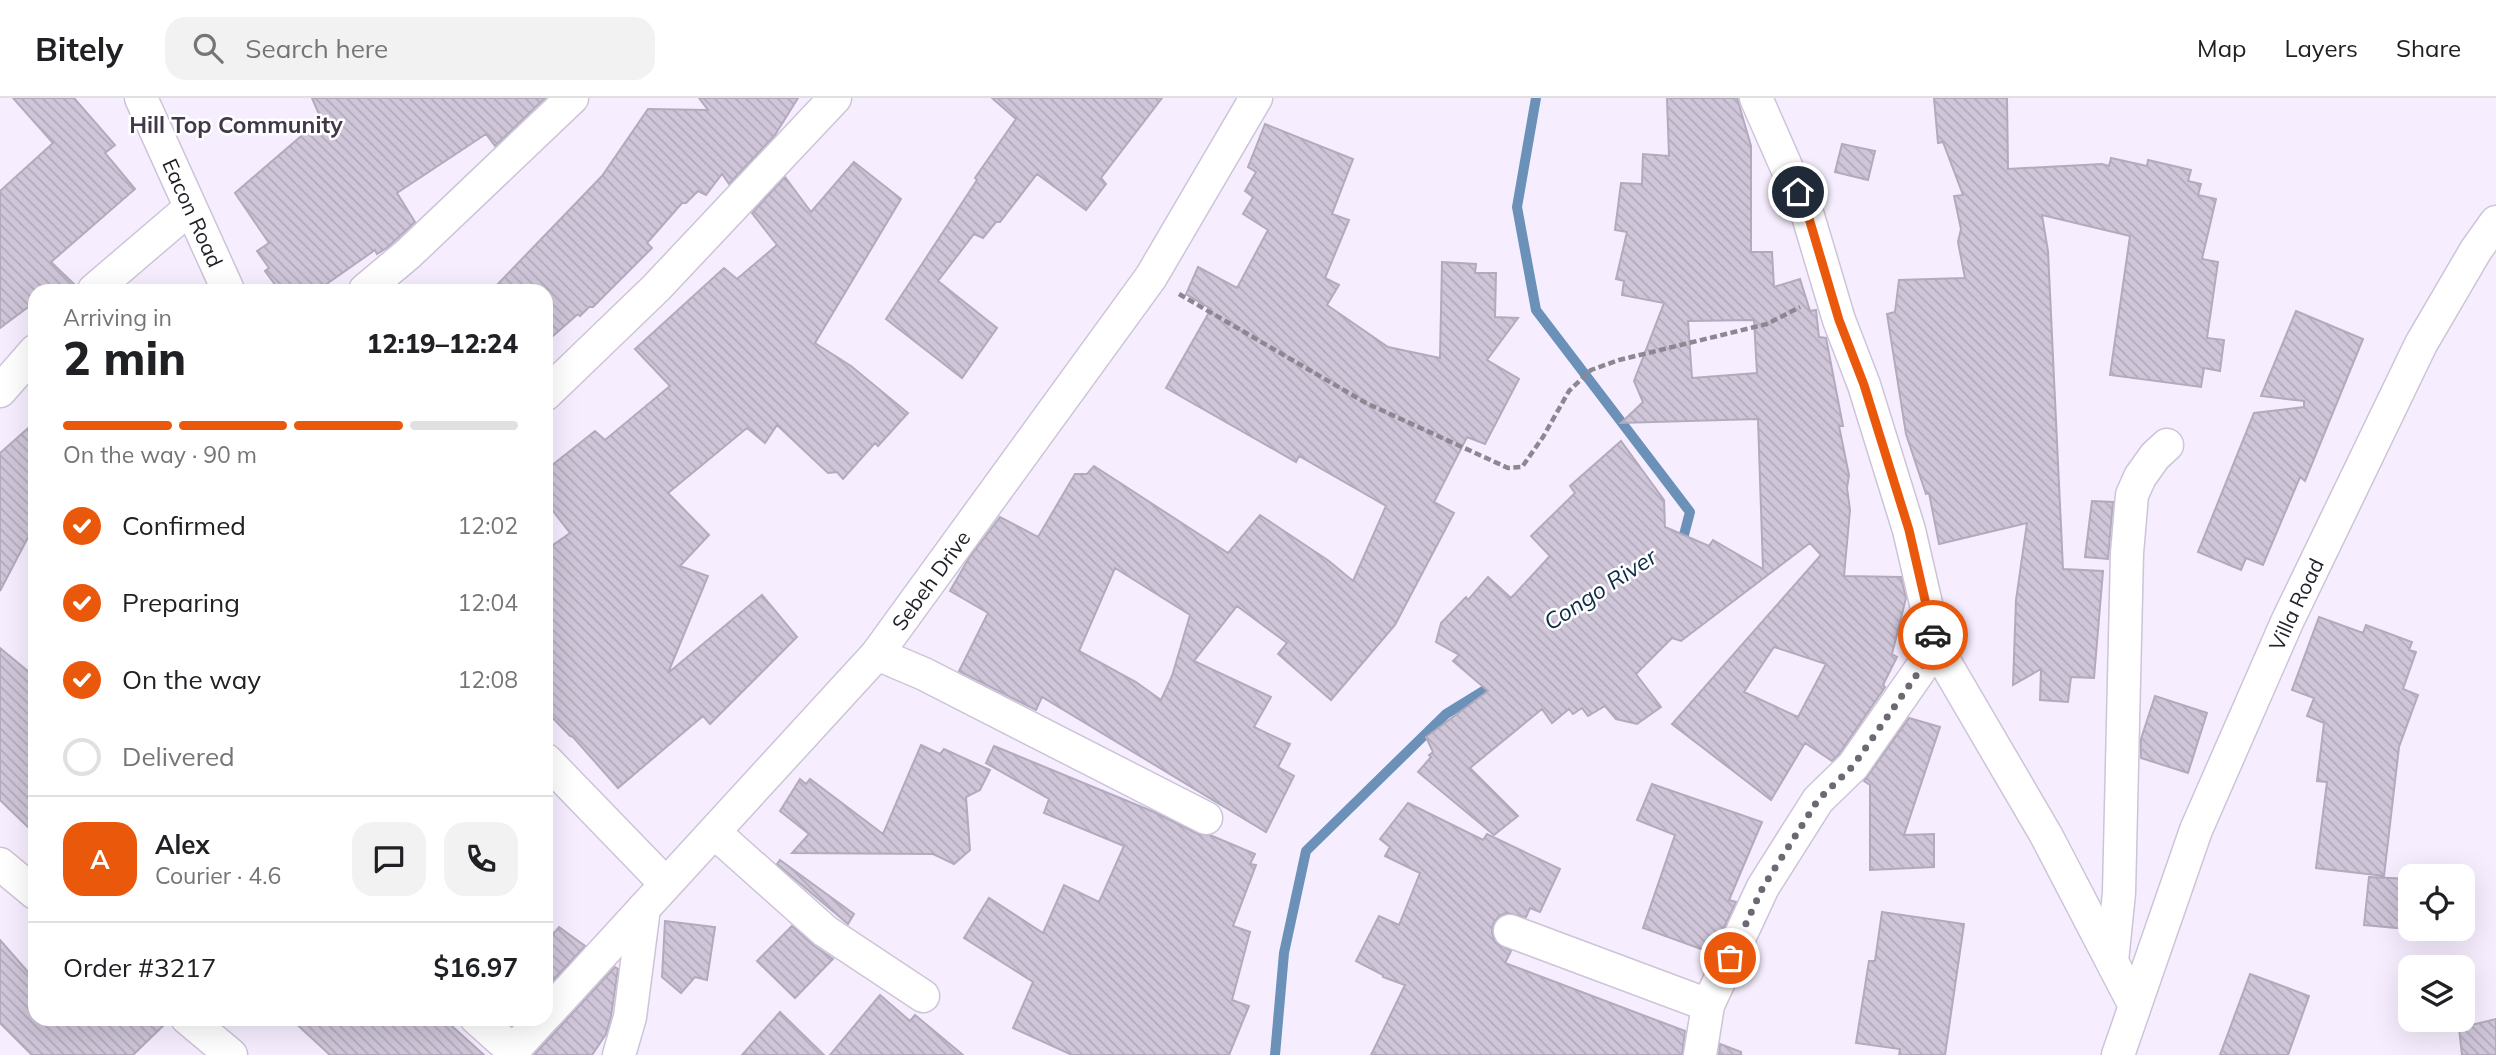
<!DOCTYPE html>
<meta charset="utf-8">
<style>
body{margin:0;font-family:Mulish,sans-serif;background:#f2f2f2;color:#202124;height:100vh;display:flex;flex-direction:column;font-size:26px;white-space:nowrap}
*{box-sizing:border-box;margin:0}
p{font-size:23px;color:#757577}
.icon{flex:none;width:38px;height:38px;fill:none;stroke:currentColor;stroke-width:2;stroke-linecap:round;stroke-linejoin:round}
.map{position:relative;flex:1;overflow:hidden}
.details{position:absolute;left:28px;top:186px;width:525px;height:742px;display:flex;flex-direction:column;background:#fff;border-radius:21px;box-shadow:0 7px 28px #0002}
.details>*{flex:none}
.fabs{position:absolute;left:2398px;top:766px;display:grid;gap:14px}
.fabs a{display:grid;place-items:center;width:77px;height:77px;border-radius:14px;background:#fff;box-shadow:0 7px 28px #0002;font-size:35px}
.pin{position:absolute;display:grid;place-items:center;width:60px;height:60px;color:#fff;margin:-30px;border:4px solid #fff;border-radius:50%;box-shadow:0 2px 7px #0007}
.courier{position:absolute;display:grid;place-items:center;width:70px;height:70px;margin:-35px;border:5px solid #ea580c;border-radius:50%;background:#fff;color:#222;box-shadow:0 2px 9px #0007}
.overview em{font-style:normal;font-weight:800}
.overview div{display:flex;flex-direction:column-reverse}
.overview{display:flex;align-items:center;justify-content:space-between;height:119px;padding:0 35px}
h1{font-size:46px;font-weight:800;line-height:52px}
.bar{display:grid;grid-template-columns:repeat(4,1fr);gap:10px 7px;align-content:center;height:84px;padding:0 35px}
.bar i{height:9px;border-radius:5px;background:#e0e0e0}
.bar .active{background:#ea580c}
.bar p{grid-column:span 4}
.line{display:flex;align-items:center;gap:18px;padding:0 35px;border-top:2px solid #e0e0e0}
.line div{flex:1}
.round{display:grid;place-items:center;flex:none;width:74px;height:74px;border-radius:21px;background:#f2f2f2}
ol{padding:0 35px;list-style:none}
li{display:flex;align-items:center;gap:21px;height:77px}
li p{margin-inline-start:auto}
li .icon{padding:7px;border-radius:50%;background:#ea580c;color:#fff;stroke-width:4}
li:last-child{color:#757577}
li i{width:38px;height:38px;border:4px solid #e0e0e0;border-radius:50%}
header{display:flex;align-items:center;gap:42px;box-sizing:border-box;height:98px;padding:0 35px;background:#fff;border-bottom:2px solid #e0e0e0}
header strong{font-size:33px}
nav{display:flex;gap:38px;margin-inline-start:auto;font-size:24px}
.search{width:490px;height:63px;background:#f2f2f2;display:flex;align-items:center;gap:18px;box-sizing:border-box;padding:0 24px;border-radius:21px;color:#757577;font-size:26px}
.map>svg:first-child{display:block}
</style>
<header>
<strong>Bitely</strong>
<div class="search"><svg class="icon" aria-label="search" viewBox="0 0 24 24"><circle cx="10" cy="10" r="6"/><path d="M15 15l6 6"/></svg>Search here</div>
<nav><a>Map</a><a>Layers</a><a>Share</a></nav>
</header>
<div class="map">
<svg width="2496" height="957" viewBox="0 0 2496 957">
<defs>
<pattern id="building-back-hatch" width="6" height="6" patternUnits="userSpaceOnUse" patternTransform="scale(1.75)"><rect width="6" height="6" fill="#cfc6d9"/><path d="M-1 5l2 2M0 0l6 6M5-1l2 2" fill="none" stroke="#b2aaba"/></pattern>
</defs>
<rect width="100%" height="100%" fill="#f6eefe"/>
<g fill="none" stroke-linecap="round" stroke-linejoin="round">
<path stroke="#6b91b9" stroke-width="10" d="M 1536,0 L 1517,109 L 1536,212 L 1690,414 L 1681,448
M 1275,957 L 1284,855 L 1306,753 L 1446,616 L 1498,584"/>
</g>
<path fill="url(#building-back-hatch)" stroke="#b3aabd" stroke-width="2" fill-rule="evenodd" d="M 13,0 L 74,0 L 115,47 L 105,55 L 135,91 L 51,164 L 76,188 L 76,192 L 35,192 L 35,204 L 0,230 L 0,93 L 53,45 Z
M 312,0 L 545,0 L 495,48 L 486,36 L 397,95 L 415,124 L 388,149 L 377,156 L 375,152 L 318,192 L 279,192 L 265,173 L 269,170 L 257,153 L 269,145 L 235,95 L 321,21 Z
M 699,0 L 798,0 L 775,37 L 729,86 L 722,76 L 706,97 L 698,93 L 686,105 L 682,105 L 647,145 L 652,150 L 593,209 L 589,209 L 580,218 L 578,216 L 546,244 L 546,192 L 492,192 L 602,78 L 648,11 L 708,12 Z
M 992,0 L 1162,0 L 1101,80 L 1106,86 L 1086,112 L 1037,76 L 1000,124 L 996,124 L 983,140 L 974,136 L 938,183 L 997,230 L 962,280 L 886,221 L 977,82 L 975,80 L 1016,21 Z
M 1667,0 L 1737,0 L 1751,48 L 1751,154 L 1772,154 L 1774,189 L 1800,181 L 1810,213 L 1816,212 L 1819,239 L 1826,240 L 1843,328 L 1839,328 L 1849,377 L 1847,390 L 1850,412 L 1844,478 L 1901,479 L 1906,500 L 1892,556 L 1897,559 L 1883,587 L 1885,589 L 1839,656 L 1832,663 L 1805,645 L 1771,702 L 1672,626 L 1821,457 L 1810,445 L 1681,543 L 1672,540 L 1636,576 L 1661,609 L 1637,626 L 1616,621 L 1605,608 L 1588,618 L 1582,610 L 1573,616 L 1569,611 L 1552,625 L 1542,611 L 1470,670 L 1518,718 L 1494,737 L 1418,674 L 1431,659 L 1429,657 L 1433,654 L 1426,639 L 1488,593 L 1453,563 L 1459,557 L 1436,544 L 1441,525 L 1466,499 L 1468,502 L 1488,479 L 1511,500 L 1550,458 L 1531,438 L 1575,395 L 1570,388 L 1621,343 L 1664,402 L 1665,429 L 1709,448 L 1713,442 L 1763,471 L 1758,321 L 1621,325 L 1643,304 L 1634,283 L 1664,205 L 1622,197 L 1624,183 L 1616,181 L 1627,134 L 1615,132 L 1621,85 L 1642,86 L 1643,56 L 1669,58 ZM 1754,222 L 1757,275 L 1692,280 L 1688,223 ZM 1774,549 L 1826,566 L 1798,619 L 1744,594 Z
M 1934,0 L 2007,0 L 2008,71 L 2102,66 L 2109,68 L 2111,60 L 2147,68 L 2148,62 L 2191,72 L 2188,83 L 2201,86 L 2198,97 L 2216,101 L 2202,161 L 2218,164 L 2207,240 L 2224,242 L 2220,273 L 2204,270 L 2201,289 L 2110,277 L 2130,138 L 2042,117 L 2048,153 L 2063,471 L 2103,473 L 2094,580 L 2071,579 L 2068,604 L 2040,602 L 2041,571 L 2013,587 L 2016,502 L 2027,425 L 1939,446 L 1929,395 L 1926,396 L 1906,336 L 1887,216 L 1895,214 L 1899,182 L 1965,180 L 1958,144 L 1961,131 L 1954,98 L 1963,97 L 1943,44 L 1938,45 Z
M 1265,26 L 1353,61 L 1332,116 L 1349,122 L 1325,180 L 1339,187 L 1327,207 L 1388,249 L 1440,260 L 1442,164 L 1476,166 L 1475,175 L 1496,175 L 1495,219 L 1518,220 L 1487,262 L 1519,281 L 1485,346 L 1467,339 L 1434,404 L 1454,415 L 1395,527 L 1331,602 L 1278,556 L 1287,545 L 1237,508 L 1194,563 L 1271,599 L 1254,629 L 1290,646 L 1278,669 L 1294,678 L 1266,734 L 1042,599 L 1036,612 L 959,573 L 988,515 L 950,493 L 969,460 L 1000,419 L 1038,439 L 1075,376 L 1087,376 L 1094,368 L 1228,455 L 1260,417 L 1329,463 L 1353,483 L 1386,408 L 1299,358 L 1296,364 L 1166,290 L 1211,211 L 1186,196 L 1198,169 L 1237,190 L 1268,132 L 1243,116 L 1253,99 L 1245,93 L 1256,74 L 1248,69 ZM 1115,470 L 1190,517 L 1172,578 L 1161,602 L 1136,584 L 1079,553 Z
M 1842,46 L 1875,53 L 1868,82 L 1835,74 Z
M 854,64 L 901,101 L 815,245 L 851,268 L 908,315 L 878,348 L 875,345 L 843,381 L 837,374 L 828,375 L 777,327 L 765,345 L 747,330 L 668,395 L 709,437 L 680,468 L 708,478 L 668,575 L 762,497 L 797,539 L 710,626 L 703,618 L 618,690 L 573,639 L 570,638 L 546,613 L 546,452 L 570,435 L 546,404 L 546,372 L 595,333 L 605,342 L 670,288 L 635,251 L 724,170 L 737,181 L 777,147 L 752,115 L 785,79 L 811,114 Z
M 2296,213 L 2363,241 L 2305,383 L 2300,379 L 2263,467 L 2246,460 L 2241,472 L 2198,454 L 2254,315 L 2304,309 L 2304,303 L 2261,298 Z
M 35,324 L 35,426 L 0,493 L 0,355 Z
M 2092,403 L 2113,404 L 2108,461 L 2085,459 Z
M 2319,519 L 2363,535 L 2366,527 L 2412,544 L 2409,552 L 2416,554 L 2403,591 L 2418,597 L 2399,649 L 2384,778 L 2316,770 L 2327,684 L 2317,683 L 2324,625 L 2307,618 L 2314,600 L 2292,592 Z
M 0,550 L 35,579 L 35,736 L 0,702 Z
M 2155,598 L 2207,615 L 2188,675 L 2141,660 L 2141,641 Z
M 1909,620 L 1940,629 L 1904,737 L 1934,736 L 1934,769 L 1870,772 L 1870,687 L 1864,683 Z
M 921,647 L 940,656 L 944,651 L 990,672 L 980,692 L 966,699 L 970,752 L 954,766 L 933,756 L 792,755 L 809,736 L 780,713 L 800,681 L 806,686 L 810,681 L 883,736 Z
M 994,648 L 1154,714 L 1198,736 L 1210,737 L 1255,756 L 1250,766 L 1256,767 L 1233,828 L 1250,834 L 1232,902 L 1249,908 L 1229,957 L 1072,957 L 1013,930 L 1033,884 L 964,840 L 989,800 L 1043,835 L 1064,787 L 1099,804 L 1124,748 L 1044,715 L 1049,701 L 986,665 Z
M 1652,686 L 1762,724 L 1729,802 L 1736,804 L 1712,855 L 1643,830 L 1675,737 L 1637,722 Z
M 1408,705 L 1483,742 L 1487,736 L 1560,771 L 1540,814 L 1530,810 L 1526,819 L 1506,815 L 1499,818 L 1493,826 L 1492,835 L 1495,844 L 1511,853 L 1505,865 L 1685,933 L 1682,957 L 1371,957 L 1405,887 L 1383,879 L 1383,877 L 1356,863 L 1379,818 L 1399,827 L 1420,775 L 1385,758 L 1390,749 L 1380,741 Z
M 780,762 L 854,816 L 848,826 L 777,766 Z
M 2369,779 L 2410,781 L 2407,831 L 2364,827 Z
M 1882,814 L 1964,826 L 1945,957 L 1899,957 L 1900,951 L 1856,945 L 1869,863 L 1875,863 Z
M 665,823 L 715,829 L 707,882 L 695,879 L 681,895 L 662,879 Z
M 792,828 L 813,847 L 833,861 L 795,900 L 757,863 Z
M 559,829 L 585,848 L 546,890 L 546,844 Z
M 0,842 L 35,882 L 35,920 L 169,920 L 169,922 L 133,957 L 32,957 L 0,925 Z
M 615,869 L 618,871 L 611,918 L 606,936 L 592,957 L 534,957 Z
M 2250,876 L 2309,898 L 2288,957 L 2220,957 Z
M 880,897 L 910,923 L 915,917 L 963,957 L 830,957 Z
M 780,914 L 824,957 L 742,957 Z
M 290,920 L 443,920 L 484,957 L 330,957 Z
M 2496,921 L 2496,957 L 2462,957 L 2459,930 Z
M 1720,946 L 1741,954 L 1741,957 L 1719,957 Z"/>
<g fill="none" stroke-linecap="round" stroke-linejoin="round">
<g stroke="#cdc4d8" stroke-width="35">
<g id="minor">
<path id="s1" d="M 141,0 L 228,192"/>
<path d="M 1756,0 L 1808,118 L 1839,222 L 1864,287 L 1909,432 L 1936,549 L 2046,737 L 2134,906"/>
<path d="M 94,192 L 190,110"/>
<path d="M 365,192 L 408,156 L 572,0"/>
<path d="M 0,293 L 35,253"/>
<path d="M 546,296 L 656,190 L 835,0"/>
<path d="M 877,556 L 924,576 L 1206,720"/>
<path d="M 546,662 L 665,785"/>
<path d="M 714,734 L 825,833 L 923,898"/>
<path d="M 0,766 L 35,795"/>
<path d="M 1510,833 L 1708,907"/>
<path d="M 2112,863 L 2119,795 L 2127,455 L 2132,397 L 2140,379 L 2155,358 L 2167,347"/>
<path id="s2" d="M 546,917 L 877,556 L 1151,179 L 1256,0"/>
<path d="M 187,920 L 231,957"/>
<path d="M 476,920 L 513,953"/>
<path d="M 509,957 L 543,920"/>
<path d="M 619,957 L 630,919 L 644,810"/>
<path d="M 1700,957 L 1708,907 L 1763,789 L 1818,702 L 1853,668 L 1936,549"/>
<path id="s3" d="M 2118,957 L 2196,732 L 2287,524 L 2421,246 L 2476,152 L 2496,124"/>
</g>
</g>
<path stroke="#8d8792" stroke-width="4.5" stroke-dasharray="7 3.5" stroke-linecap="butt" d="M 1179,196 L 1366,305 L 1508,370 L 1522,369 L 1543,339 L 1569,293 L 1591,272 L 1619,262 L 1767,226 L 1800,209"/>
<use href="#minor" stroke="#fff" stroke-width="32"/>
</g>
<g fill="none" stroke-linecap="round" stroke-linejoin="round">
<path stroke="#6e6872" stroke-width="7" stroke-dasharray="0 12.6" d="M 1730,860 L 1763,789 L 1818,702 L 1853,668 L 1936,549 L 1933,537"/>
<path stroke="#ea580c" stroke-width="9" d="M 1798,94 L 1808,117 L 1839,222 L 1864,287 L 1909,432 L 1933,537"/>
</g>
<g text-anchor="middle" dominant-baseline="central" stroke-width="5" stroke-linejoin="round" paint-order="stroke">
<g font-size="21" fill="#242027" stroke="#fff">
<text stroke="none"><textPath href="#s1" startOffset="126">Eacon Road</textPath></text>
<text stroke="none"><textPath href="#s2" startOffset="581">Sebeh Drive</textPath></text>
<text stroke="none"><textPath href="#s3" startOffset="485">Villa Road</textPath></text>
</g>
<g font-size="23" font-weight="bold" fill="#413949" stroke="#fff">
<text x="236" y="26">Hill Top Community</text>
</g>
<g font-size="23" font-style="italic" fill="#0e2c47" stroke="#fff">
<text transform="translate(1600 491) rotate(-33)">Congo River</text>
</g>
</g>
</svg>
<div class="fabs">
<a><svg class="icon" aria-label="locate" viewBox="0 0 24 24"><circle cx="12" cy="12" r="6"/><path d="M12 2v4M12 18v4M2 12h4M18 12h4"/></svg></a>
<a><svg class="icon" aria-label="layers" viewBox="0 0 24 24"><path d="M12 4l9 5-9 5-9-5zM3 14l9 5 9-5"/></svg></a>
</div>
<div class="pin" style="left:1730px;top:860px;background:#ea580c"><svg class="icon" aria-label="bag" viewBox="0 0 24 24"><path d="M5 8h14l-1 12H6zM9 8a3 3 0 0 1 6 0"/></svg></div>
<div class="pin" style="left:1798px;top:94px;background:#1f2937"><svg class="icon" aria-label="home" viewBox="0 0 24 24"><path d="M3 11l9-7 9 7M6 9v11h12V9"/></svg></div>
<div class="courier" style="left:1933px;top:537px"><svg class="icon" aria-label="car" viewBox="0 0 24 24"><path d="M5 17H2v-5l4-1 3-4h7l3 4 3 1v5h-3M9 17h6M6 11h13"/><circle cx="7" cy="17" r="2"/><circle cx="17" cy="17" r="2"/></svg></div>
<section class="details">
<div class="overview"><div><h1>2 min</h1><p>Arriving in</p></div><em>12:19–12:24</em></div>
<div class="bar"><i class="active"></i><i class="active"></i><i class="active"></i><i></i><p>On the way · 90 m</p></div>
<ol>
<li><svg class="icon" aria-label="check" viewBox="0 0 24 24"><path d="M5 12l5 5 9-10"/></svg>Confirmed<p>12:02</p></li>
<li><svg class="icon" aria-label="check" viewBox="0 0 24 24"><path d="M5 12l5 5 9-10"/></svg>Preparing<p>12:04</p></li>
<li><svg class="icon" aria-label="check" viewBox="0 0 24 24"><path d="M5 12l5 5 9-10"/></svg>On the way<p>12:08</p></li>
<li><i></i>Delivered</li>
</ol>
<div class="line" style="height:126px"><b class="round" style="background:#ea580c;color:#fff">A</b><div><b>Alex</b><p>Courier · 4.6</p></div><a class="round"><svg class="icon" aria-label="chat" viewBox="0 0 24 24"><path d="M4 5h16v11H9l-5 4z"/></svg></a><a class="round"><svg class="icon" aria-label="phone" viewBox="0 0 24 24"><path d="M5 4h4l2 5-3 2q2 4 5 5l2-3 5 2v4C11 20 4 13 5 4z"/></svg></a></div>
<div class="line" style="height:91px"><div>Order #3217</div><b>$16.97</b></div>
</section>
</div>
